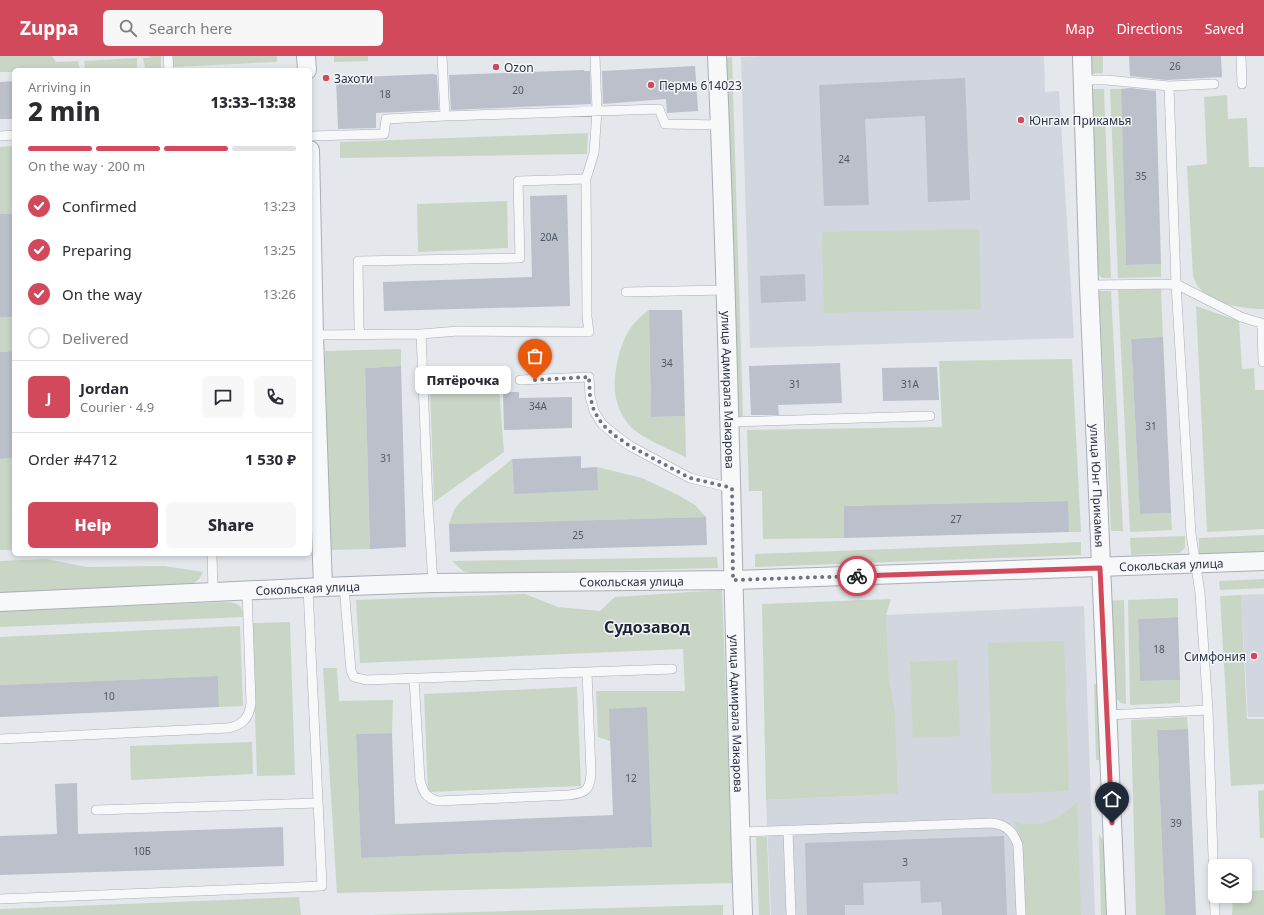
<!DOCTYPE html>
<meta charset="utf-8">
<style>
body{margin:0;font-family:"Noto Sans",sans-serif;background:#f7f7f7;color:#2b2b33;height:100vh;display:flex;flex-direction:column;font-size:15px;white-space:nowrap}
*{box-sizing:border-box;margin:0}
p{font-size:13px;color:#7c7c81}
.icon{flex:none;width:22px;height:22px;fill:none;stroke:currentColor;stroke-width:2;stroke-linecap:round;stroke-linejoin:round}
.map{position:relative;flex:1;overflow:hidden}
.panel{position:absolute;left:12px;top:12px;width:300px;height:488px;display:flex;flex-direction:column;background:#fff;border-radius:6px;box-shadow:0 2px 6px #0003}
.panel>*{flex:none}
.fabs{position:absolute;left:1208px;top:803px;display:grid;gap:8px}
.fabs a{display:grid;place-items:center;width:44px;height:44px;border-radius:6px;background:#fff;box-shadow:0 2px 6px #0003;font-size:20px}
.pin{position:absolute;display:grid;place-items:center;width:34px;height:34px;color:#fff;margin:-41px -17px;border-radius:50% 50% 50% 0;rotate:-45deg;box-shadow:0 0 4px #0007}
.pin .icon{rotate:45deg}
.courier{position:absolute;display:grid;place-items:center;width:40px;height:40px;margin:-20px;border:3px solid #d1495b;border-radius:50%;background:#fff;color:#222;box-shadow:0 1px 5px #0007}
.bubble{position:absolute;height:28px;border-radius:6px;background:#fff;box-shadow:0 2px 6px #0003;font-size:13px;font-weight:800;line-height:28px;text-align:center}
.overview em{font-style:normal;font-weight:800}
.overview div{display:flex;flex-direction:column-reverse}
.overview{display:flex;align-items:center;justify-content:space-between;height:68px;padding:0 16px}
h1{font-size:26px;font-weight:800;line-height:30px}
.bar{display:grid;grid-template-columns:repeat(4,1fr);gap:6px 4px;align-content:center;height:48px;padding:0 16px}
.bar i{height:5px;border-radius:3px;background:#e1e1e2}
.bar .active{background:#d1495b}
.bar p{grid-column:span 4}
.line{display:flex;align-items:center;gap:10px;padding:0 16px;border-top:1px solid #e1e1e2}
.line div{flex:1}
.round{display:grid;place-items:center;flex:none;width:42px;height:42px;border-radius:6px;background:#f7f7f7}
ol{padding:0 16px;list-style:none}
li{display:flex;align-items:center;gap:12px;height:44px}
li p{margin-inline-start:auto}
li .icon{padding:4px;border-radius:50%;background:#d1495b;color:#fff;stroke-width:4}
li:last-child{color:#7c7c81}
li i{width:22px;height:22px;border:2px solid #e1e1e2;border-radius:50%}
.cta{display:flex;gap:8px;margin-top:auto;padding:8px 16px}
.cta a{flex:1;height:46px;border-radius:6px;background:#d1495b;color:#fff;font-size:16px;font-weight:800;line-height:46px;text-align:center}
.cta a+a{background:#f7f7f7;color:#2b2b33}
header{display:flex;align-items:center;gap:24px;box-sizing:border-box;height:56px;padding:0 20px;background:#d1495b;color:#fff}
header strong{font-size:19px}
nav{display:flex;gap:22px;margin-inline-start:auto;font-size:14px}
.search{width:280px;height:36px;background:#f7f7f7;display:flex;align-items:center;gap:10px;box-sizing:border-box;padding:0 14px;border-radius:6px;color:#7c7c81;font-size:15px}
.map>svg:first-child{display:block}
</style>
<header>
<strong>Zuppa</strong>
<div class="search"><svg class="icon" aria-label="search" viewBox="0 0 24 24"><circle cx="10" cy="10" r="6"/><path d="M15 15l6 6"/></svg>Search here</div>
<nav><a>Map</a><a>Directions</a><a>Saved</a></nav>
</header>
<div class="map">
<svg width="1264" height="859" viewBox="0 0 1264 859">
<rect width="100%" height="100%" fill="#e4e7ec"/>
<path fill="#d2d6de" d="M 762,0 L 1044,0 L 1045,36 L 1059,35 L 1074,282 L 750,292 L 741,1 Z
M 1264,538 L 1264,661 L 1248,661 L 1241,539 Z
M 1084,550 L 1095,859 L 771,859 L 766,744 L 898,738 L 895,655 L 889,621 L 886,559 Z"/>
<path fill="#c9d6c5" d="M 0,0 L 52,0 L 56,6 L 78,5 L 80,14 L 14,14 L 14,16 L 0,16 Z
M 150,0 L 161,0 L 161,12 L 145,12 L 143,2 L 149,2 Z
M 173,0 L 277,0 L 277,6 L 173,11 Z
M 334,0 L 368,0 L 368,5 L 334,6 Z
M 1089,0 L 1103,0 L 1103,17 L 1089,18 Z
M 732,1 L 743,362 L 737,360 L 725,2 Z
M 137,2 L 137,12 L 85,14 L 84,5 Z
M 1090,33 L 1104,33 L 1111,222 L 1102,222 L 1097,216 Z
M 1110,33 L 1121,33 L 1126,209 L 1161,208 L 1161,221 L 1118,222 Z
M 1227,39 L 1228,63 L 1247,62 L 1249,111 L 1264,111 L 1264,253 C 1245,253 1215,249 1201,234 C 1197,230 1195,225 1193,220 L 1187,110 L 1207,108 L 1204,41 Z
M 588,77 L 587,98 L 340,102 L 340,86 Z
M 14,90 L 14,158 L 0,158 L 0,91 Z
M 507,145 L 508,192 L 418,196 L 417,148 Z
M 979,173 L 981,253 L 824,257 L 822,176 Z
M 1161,233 L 1163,281 L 1131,283 L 1140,458 L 1171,457 L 1172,474 L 1130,476 L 1118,234 Z
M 1099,235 L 1111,235 L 1123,475 L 1111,475 Z
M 1196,250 L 1239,265 L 1242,313 L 1254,312 L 1255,334 L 1264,334 L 1264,473 L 1207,476 Z
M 649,254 L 651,361 L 685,360 L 686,401 C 671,394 641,382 630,370 C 623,362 618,352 616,342 C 612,325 618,292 628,276 C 634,267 640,260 649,254 Z
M 0,261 L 14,261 L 14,295 L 0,296 Z
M 401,293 L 401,310 L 365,312 L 370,493 L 330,494 L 325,295 Z
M 1072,303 L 1081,476 L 1069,476 L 1067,445 L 844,450 L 844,482 L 763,483 L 762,435 L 749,435 L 747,374 L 942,371 L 939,305 Z
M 430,331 L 499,332 L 504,396 L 434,446 Z
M 14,402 L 14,494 L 0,494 L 0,403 Z
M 512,403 L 514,438 L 597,411 L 642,422 L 678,439 L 695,449 L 706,461 L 449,468 L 454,454 L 461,445 Z
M 1264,479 L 1264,498 L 1199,501 L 1199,482 Z
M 1185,480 L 1185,492 L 1179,497 L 1131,499 L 1130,482 Z
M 1081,486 L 1081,499 L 755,511 L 755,498 Z
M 717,501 L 718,512 L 475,518 L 463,515 L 452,505 Z
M 46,503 L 87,511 L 164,510 L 203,516 C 200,523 197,526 190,529 L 0,538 L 0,505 Z
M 1264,523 L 1264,532 L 1220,534 L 1219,525 Z
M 722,534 L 733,827 L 337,837 L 323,612 L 337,612 L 339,645 L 393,644 L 392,677 L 356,678 L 361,802 L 652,791 L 610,685 L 598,681 L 596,635 L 685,635 L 683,593 L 360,607 L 356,544 L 525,538 L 558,551 L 600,555 L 615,541 Z
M 1241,539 L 1247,663 L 1264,663 L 1264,728 L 1231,730 L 1220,540 Z
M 1178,542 L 1178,561 L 1138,563 L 1140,625 L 1180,624 L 1180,647 L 1130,649 L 1128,544 Z
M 891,543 L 886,559 L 889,621 L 895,655 L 898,738 L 766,744 L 762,548 Z
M 1124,544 L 1126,648 L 1121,647 L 1115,641 L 1109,545 Z
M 224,546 C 237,547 242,547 244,561 L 0,571 L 0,555 Z
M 290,566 L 295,719 L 257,720 L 252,567 Z
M 240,570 L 243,650 L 219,651 L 218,620 L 0,629 L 0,581 Z
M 1064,585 L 1069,735 L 992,738 L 988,587 Z
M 957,604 L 960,680 L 913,682 L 910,606 Z
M 1094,627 L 1102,635 L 1104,704 L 1096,704 Z
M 577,631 L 581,730 L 428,736 L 424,638 Z
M 1187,661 L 1188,673 L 1157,674 L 1165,859 L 1136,859 L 1131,664 Z
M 252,686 L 253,718 L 131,724 L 130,690 Z
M 1264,734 L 1264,782 L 1260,782 L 1258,735 Z
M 1077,746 L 1081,859 L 1025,859 C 1024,829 1028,791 1013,765 C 1038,774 1059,764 1077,746 Z
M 1099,778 L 1106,789 L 1108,859 L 1101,859 Z
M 756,781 L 767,781 L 770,859 L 759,859 Z
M 1264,834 L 1264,859 L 1232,859 L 1233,840 L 1245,840 L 1245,835 Z
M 299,841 L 301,859 L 0,859 L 0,853 Z
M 723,849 L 723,859 L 372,859 L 680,850 Z"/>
<path fill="#bbc0ca" d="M 1129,0 L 1221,0 L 1222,21 L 1166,24 L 1130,20 Z
M 695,10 L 698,55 L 667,57 L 666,43 L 603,48 L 602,15 Z
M 584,14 L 584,15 L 590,15 L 591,48 L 451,54 L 449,19 Z
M 433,18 L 437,19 L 439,54 L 376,57 L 376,72 L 338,73 L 336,22 Z
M 965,22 L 970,144 L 928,146 L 925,60 L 865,63 L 869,149 L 824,150 L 819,29 Z
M 14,25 L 14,63 L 0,63 L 0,26 Z
M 1121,33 L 1130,32 L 1156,35 L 1161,208 L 1126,209 Z
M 567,139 L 570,250 L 384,255 L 383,226 L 532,221 L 530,140 Z
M 0,158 L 14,158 L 14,261 L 0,261 Z
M 805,218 L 806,245 L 761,247 L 760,220 Z
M 649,254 L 682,254 L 685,360 L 651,361 Z
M 1163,281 L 1171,457 L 1140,458 L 1131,283 Z
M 14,295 L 14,402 L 0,403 L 0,296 Z
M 840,307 L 842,347 L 778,349 L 779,359 L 751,359 L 749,310 Z
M 401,310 L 406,491 L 370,493 L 365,312 Z
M 937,311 L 939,344 L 883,345 L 882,312 Z
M 503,336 L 519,336 L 519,342 L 572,341 L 572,372 L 504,374 Z
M 581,400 L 581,412 L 597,411 L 598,434 L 514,438 L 512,403 Z
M 1068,445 L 1069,476 L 844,482 L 844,450 Z
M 706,461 L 707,489 L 450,496 L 449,468 Z
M 1178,561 L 1180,624 L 1140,625 L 1138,563 Z
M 218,620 L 219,651 L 0,661 L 0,629 Z
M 647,651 L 652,791 L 361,802 L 356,678 L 392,677 L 395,768 L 613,759 L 609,653 Z
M 1188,673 L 1196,859 L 1165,859 L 1157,674 Z
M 77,727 L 78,778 L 283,771 L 284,810 L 0,819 L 0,780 L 57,778 L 55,728 Z
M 1004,780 L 1007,859 L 942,859 L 941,846 L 921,847 L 920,825 L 863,827 L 864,849 L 845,849 L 845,859 L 807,859 L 805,787 Z"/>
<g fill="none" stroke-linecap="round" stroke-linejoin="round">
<g stroke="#a9aeb7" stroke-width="10">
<path id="service" d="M 168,0 L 169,14
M 442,0 L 445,60
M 1241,0 L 1242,28
M 1082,24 L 1107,24 L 1169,30 L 1176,228 L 1191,478 L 1200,537 L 1208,654 L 1215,859
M 1169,30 L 1214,28
M 0,80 L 14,79
M 310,80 L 384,78 L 386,63 L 445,60 L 659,53 L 665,68 L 721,69
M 1089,229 L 1176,228 L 1241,261 L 1264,268
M 626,236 L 726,234
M 1262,268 L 1263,306
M 421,278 L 428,448 L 433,527
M 314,279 L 421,278 L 458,275 L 589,276 L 587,261 L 586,123
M 361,279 L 359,272 L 358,205 L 520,202 L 518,125 L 586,123 L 594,97 L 597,55 L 595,0
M 520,324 L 589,321 L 590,340 L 594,355 L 602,368 L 615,379 L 630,390 L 690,422 L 732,432
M 729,366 L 930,360
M 212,498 L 213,535
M 344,530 L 351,615 L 354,621 L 366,624 L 587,616 L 591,717 C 590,735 585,737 569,739 L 438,745 C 426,742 423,736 420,724 L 414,623
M 587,616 L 672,613
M 1107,659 L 1208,654
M 0,683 L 228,672 C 243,669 249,662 251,647 L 247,534
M 96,754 L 318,747
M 788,775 L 791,859
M 740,776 L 992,767 C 1006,769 1013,775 1018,789 L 1021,859
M 0,843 L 322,830 L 308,532"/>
</g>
<g stroke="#a9aeb7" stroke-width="20">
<g id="minor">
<path d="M 306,0 L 307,14"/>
<path id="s1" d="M 717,0 C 730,286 733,573 743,859"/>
<path id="s2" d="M 1082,0 L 1089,229 L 1116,859"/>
<path d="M 310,94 L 314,279 L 323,531"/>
<path id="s3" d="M 0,546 L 323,531 L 433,527 L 733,524 L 1264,505"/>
</g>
</g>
<use href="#service" stroke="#f7f8fa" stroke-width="9"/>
<use href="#minor" stroke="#f7f8fa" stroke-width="18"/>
</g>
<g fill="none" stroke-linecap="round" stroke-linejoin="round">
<path stroke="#6c737f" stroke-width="4" stroke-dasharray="0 7.2" d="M 535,324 L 589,321 L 590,340 L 594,355 L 602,368 L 614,379 L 630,390 L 690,422 L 732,432 L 733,524 L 857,520"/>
<path stroke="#d1495b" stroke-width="5" d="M 857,520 L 1100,512 L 1112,767"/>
</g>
<g fill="#d1495b" stroke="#f4f6f9" stroke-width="1.5">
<circle cx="496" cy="11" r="4"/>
<circle cx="326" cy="22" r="4"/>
<circle cx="651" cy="29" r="4"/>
<circle cx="1021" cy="64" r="4"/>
<circle cx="1254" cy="600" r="4"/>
</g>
<g text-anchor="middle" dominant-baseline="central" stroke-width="3" stroke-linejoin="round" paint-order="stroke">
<g font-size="10" fill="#4f5766">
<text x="1175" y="10">26</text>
<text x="518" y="34">20</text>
<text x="385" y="38">18</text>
<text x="844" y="103">24</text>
<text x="1141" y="120">35</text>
<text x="549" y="181">20А</text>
<text x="667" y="307">34</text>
<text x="795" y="328">31</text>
<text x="910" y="328">31А</text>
<text x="538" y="350">34А</text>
<text x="1151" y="370">31</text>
<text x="386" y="402">31</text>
<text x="956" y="463">27</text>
<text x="578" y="479">25</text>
<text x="1159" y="593">18</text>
<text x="109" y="640">10</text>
<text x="631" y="722">12</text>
<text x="1176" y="767">39</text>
<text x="142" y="795">10Б</text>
<text x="905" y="806">3</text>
</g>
<g font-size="12" fill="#2b3445" stroke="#f4f6f9" text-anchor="start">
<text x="504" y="11">Ozon</text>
<text x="334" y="22">Захоти</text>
<text x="659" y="29">Пермь 614023</text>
<text x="1029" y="64">Юнгам Прикамья</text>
<text x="1246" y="600" text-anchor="end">Симфония</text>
</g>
<g font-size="12" fill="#2b3445" stroke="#f4f6f9">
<text stroke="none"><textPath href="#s1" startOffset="334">улица Адмирала Макарова</textPath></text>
<text stroke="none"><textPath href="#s2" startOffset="430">улица Юнг Прикамья</textPath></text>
<text stroke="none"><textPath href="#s3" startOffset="1172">Сокольская улица</textPath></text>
<text stroke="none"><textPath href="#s3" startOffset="632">Сокольская улица</textPath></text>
<text stroke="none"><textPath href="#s3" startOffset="308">Сокольская улица</textPath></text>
<text stroke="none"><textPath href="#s1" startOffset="658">улица Адмирала Макарова</textPath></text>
</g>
<g font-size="16" font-weight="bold" fill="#1d2536" stroke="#f4f6f9">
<text x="647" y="571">Судозавод</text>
</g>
</g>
</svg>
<div class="fabs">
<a><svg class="icon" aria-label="layers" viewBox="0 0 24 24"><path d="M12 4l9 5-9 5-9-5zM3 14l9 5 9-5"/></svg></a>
</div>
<div class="pin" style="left:535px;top:324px;background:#ea580c"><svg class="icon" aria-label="bag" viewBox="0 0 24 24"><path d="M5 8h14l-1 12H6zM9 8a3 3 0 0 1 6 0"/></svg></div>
<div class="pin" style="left:1112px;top:767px;background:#1f2937"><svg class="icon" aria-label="home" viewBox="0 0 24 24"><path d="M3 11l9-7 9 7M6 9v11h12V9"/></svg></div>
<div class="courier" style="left:857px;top:520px"><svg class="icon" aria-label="bike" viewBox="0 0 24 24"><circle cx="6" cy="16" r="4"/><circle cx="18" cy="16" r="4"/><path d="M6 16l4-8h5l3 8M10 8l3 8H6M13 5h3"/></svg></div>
<div class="bubble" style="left:415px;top:310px;width:96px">Пятёрочка</div>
<section class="panel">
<div class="overview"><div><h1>2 min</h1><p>Arriving in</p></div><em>13:33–13:38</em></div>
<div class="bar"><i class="active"></i><i class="active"></i><i class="active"></i><i></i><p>On the way · 200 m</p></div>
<ol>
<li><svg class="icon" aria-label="check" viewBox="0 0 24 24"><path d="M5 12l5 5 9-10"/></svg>Confirmed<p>13:23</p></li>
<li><svg class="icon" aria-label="check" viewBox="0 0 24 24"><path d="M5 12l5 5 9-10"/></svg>Preparing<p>13:25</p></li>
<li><svg class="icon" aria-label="check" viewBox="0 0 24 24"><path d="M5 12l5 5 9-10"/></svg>On the way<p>13:26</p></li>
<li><i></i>Delivered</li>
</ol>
<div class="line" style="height:72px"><b class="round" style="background:#d1495b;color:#fff">J</b><div><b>Jordan</b><p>Courier · 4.9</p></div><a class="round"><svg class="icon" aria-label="chat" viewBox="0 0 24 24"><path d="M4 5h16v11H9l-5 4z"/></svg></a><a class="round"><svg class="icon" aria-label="phone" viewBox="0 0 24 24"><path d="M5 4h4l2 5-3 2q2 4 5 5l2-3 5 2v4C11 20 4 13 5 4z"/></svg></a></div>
<div class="line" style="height:52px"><div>Order #4712</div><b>1 530 ₽</b></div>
<div class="cta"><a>Help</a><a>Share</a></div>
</section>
</div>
